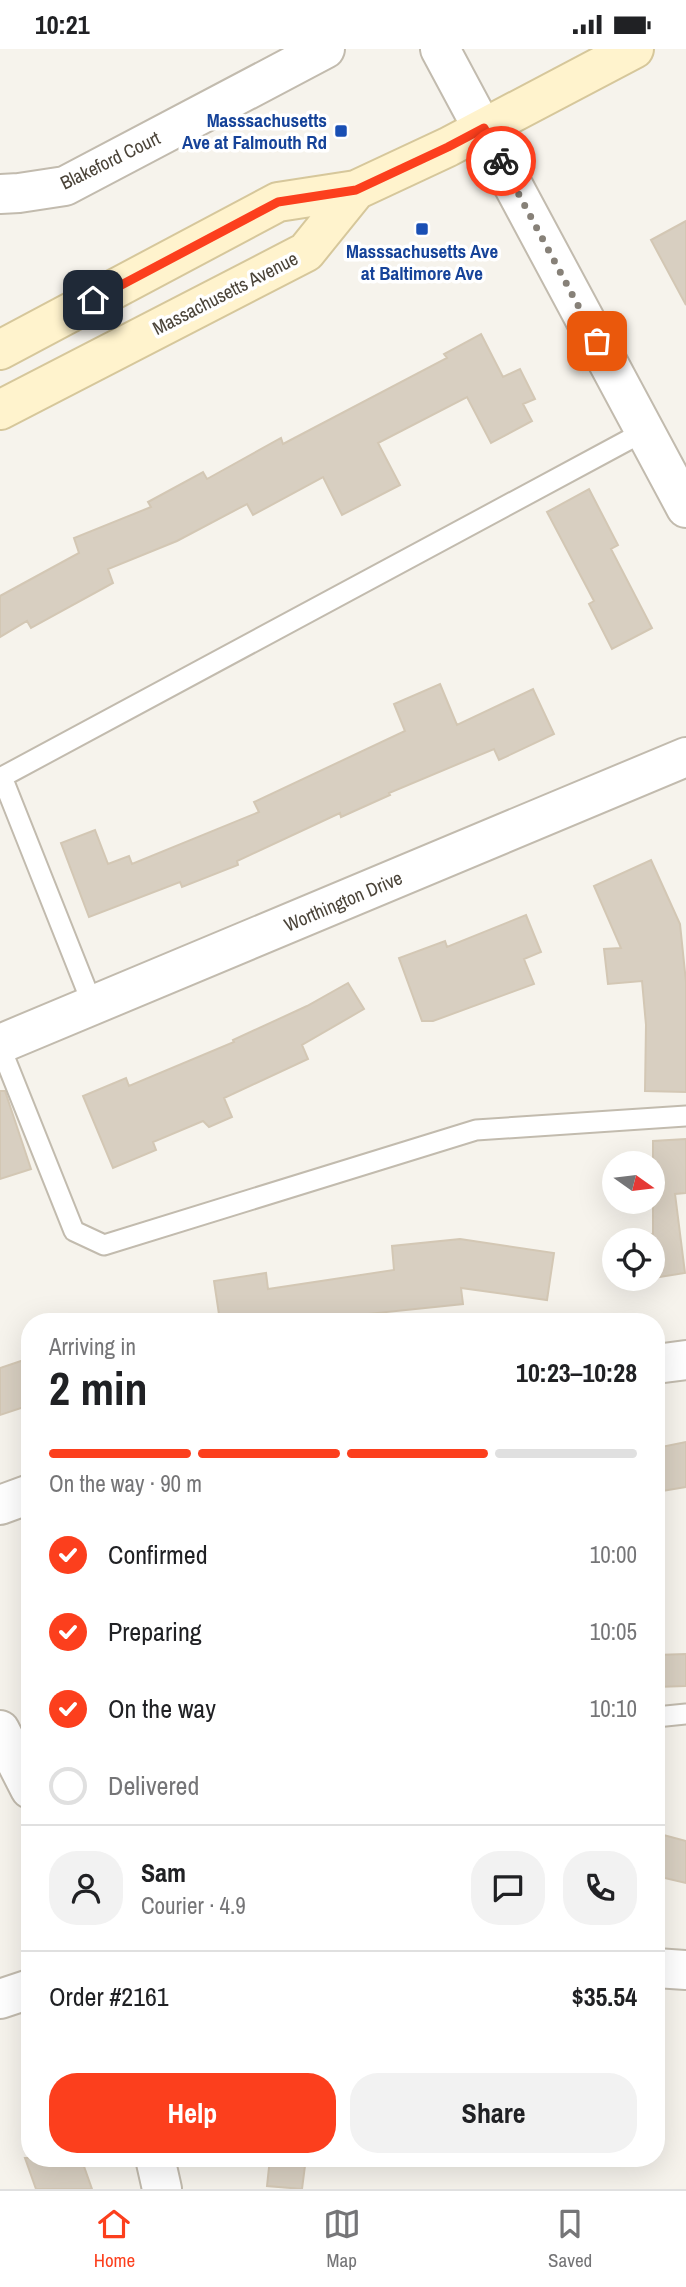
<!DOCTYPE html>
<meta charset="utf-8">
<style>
body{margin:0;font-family:"Archivo Narrow",sans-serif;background:#f2f2f2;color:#202124;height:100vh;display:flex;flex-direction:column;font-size:26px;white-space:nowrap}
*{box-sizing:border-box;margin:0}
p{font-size:23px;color:#757577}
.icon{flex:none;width:38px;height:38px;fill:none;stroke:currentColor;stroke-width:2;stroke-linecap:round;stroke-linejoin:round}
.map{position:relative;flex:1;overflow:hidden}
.drawer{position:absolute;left:21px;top:1264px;width:644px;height:854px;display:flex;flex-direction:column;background:#fff;border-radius:28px;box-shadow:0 7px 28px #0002}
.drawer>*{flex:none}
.needle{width:46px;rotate:104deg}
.tools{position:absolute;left:602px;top:1102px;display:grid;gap:14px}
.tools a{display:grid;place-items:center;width:63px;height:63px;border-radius:50%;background:#fff;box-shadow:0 7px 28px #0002;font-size:35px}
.pin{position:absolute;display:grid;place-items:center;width:60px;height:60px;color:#fff;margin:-30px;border-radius:14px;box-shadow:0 4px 10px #0006}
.courier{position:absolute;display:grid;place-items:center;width:70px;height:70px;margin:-35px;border:5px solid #fc3f1d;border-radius:50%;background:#fff;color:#222;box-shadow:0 2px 9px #0007}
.summary em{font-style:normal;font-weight:700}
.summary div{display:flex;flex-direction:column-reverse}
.summary{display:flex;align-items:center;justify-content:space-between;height:119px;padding:0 28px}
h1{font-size:46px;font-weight:700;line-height:52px}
.bar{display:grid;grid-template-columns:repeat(4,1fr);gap:10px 7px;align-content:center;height:84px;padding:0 28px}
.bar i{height:9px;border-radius:5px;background:#e0e0e0}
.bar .active{background:#fc3f1d}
.bar p{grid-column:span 4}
.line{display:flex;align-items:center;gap:18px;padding:0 28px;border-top:2px solid #e0e0e0}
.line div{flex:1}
.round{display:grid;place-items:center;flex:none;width:74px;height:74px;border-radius:28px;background:#f2f2f2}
ol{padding:0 28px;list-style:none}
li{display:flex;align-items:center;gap:21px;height:77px}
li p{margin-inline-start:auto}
li .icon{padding:7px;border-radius:50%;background:#fc3f1d;color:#fff;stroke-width:4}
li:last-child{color:#757577}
li i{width:38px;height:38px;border:4px solid #e0e0e0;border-radius:50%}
.button{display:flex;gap:14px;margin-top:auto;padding:14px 28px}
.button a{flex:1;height:80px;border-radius:28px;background:#fc3f1d;color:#fff;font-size:28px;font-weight:700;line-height:80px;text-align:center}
.button a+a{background:#f2f2f2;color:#202124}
.status{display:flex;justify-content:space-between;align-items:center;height:49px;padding:0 35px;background:#fff;direction:ltr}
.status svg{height:19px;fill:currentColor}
.tabs{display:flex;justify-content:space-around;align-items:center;height:98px;border-top:2px solid #e0e0e0;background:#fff;font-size:19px;color:#757577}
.tabs a{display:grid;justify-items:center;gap:4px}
.tabs .active{color:#fc3f1d}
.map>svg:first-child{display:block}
</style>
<div class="status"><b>10:21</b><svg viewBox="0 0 49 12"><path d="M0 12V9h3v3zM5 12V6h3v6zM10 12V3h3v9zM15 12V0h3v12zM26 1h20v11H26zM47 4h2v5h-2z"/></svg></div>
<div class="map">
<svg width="686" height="2140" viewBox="0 0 686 2140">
<rect width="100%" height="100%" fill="#f6f3ec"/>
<path fill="#d8cfc1" stroke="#d3c7b4" stroke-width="2" d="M 686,172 L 686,256 L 651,191 Z
M 481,285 L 503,328 L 520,320 L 535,350 L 523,355 L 532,372 L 491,394 L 467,348 L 378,394 L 400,436 L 342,466 L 323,428 L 253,466 L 247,455 L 177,492 L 108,520 L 113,534 L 31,579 L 27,572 L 0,588 L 0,547 L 79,504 L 74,489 L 151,458 L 148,453 L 203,423 L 207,430 L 281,389 L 283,395 L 447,309 L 444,305 Z
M 589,440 L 618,496 L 611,500 L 652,579 L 612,600 L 589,555 L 594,552 L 547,463 Z
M 440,635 L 457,676 L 533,640 L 554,685 L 499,711 L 494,700 L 389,744 L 390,746 L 341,768 L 340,764 L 237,812 L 238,816 L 182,838 L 180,833 L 89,868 L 61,794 L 95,781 L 108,815 L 129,807 L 132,815 L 259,763 L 254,753 L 405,682 L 394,655 Z
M 651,811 L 680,875 L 686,933 L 686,1043 L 645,1042 L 646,976 L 642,932 L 608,935 L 604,900 L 621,899 L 594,837 Z
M 526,866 L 541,903 L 524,910 L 534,935 L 433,972 L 422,972 L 399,909 L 445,892 L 447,898 Z
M 348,934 L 364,960 L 302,996 L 308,1010 L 224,1049 L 232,1068 L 209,1078 L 203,1072 L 153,1093 L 156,1101 L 113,1119 L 83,1047 L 126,1029 L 129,1037 L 234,993 L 233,991 L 307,957 Z
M 0,1042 L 5,1042 L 31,1120 L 0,1130 Z
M 686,1090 L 686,1144 L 675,1145 L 685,1224 L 653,1229 L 653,1192 L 627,1192 L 627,1189 L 653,1185 L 653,1092 Z
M 460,1190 L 554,1204 L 547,1251 L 461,1239 L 463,1255 L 367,1265 L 369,1272 L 220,1272 L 214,1232 L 266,1224 L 268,1240 L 394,1221 L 392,1197 Z
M 30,1309 L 30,1356 L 0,1366 L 0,1319 Z
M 686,1393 L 686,1438 L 656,1443 L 656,1399 Z
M 686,1605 L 686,1637 L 656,1638 L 656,1606 Z
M 656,1784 L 686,1792 L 686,1834 L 656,1827 Z
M 25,2109 L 81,2109 L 92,2140 L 36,2140 Z
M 270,2109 L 306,2109 L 302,2140 L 267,2137 Z"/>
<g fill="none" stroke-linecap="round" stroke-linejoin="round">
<g stroke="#c2bbae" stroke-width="23">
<path id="lane" d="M 93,957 L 2,728 L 645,382
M 0,997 L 74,1182 L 104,1196 L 476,1081 L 686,1067
M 656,1668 L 686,1665"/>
</g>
<g stroke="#c2bbae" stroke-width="42">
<path id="street" d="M 440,0 L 686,459
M 0,145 L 19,144 L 65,137 L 325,0
M 0,995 L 686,708
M 656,1315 L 686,1311
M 0,1456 L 30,1445
M 0,1681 L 30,1740
M 656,1919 L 686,1921
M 0,1950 L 30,1940
M 155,2109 L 162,2140"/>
</g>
<g stroke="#d6c79b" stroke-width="42">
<path id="secondary" d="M 0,301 L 278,153 L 356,141 L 448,98 L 634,0
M 0,361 L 306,203 L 356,141"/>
</g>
<use href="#lane" stroke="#fff" stroke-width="19"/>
<use href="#street" stroke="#fff" stroke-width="38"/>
<use href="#secondary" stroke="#fff3cd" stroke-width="38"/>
</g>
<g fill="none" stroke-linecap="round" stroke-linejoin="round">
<path stroke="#878178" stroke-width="7" stroke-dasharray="0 12.6" d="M 501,112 L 597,292"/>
<path stroke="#fc3f1d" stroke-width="9" d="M 93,251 L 278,153 L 356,141 L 448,98 L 484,79 L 501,112"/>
</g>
<g fill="#1a4fb4" stroke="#fff" stroke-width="2.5">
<rect x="334" y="75" width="14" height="14" rx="3.5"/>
<rect x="415" y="173" width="14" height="14" rx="3.5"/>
</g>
<g text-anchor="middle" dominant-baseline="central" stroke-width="7" stroke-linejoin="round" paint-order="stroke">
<g font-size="19" font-weight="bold" fill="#164399" stroke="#fff" text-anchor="end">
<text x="327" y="71">Masssachusetts<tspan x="327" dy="22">Ave at Falmouth Rd</tspan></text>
<text x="422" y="202" text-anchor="middle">Masssachusetts Ave<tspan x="422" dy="22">at Baltimore Ave</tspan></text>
</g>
<g font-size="19" fill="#4b4439" stroke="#fff">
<text transform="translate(110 111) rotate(-26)">Blakeford Court</text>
<text transform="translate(225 244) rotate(-27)">Massachusetts Avenue</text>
<text transform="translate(343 852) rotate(-23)">Worthington Drive</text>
</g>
</g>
</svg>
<div class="tools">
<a><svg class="needle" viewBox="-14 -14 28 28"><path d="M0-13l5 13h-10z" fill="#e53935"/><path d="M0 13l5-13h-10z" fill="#757577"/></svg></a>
<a><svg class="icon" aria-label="locate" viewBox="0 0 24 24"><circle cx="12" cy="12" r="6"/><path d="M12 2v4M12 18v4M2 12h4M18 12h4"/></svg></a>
</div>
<div class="pin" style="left:597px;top:292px;background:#ea580c"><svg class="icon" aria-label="bag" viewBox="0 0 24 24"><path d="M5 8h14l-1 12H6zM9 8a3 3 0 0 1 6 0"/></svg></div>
<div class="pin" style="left:93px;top:251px;background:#1f2937"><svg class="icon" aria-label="home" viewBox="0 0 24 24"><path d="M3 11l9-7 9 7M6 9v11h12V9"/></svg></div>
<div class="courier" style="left:501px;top:112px"><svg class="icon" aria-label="bike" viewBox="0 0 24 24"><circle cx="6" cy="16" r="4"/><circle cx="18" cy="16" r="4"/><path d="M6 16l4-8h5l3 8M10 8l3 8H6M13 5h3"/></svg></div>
<section class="drawer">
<div class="summary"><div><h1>2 min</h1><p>Arriving in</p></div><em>10:23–10:28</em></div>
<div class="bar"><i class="active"></i><i class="active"></i><i class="active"></i><i></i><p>On the way · 90 m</p></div>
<ol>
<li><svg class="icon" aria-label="check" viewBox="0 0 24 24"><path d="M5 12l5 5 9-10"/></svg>Confirmed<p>10:00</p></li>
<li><svg class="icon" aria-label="check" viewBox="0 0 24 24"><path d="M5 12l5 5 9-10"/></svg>Preparing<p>10:05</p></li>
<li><svg class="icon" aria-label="check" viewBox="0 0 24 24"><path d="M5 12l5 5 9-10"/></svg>On the way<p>10:10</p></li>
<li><i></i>Delivered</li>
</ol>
<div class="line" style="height:126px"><a class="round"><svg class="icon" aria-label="person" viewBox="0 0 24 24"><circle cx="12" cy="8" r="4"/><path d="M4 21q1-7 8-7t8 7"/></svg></a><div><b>Sam</b><p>Courier · 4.9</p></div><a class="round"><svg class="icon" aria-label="chat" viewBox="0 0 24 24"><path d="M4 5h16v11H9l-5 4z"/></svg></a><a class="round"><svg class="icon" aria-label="phone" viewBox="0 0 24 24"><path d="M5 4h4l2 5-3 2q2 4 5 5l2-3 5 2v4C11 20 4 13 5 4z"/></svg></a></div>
<div class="line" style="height:91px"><div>Order #2161</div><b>$35.54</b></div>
<div class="button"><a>Help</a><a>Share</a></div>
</section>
</div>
<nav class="tabs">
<a class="active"><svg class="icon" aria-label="home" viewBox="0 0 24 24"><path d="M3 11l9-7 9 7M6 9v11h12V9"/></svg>Home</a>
<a><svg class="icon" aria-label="map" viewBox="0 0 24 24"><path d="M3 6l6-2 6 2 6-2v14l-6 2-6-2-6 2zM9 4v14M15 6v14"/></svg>Map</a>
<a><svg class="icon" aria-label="saved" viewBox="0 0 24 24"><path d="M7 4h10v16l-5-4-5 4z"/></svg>Saved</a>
</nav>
